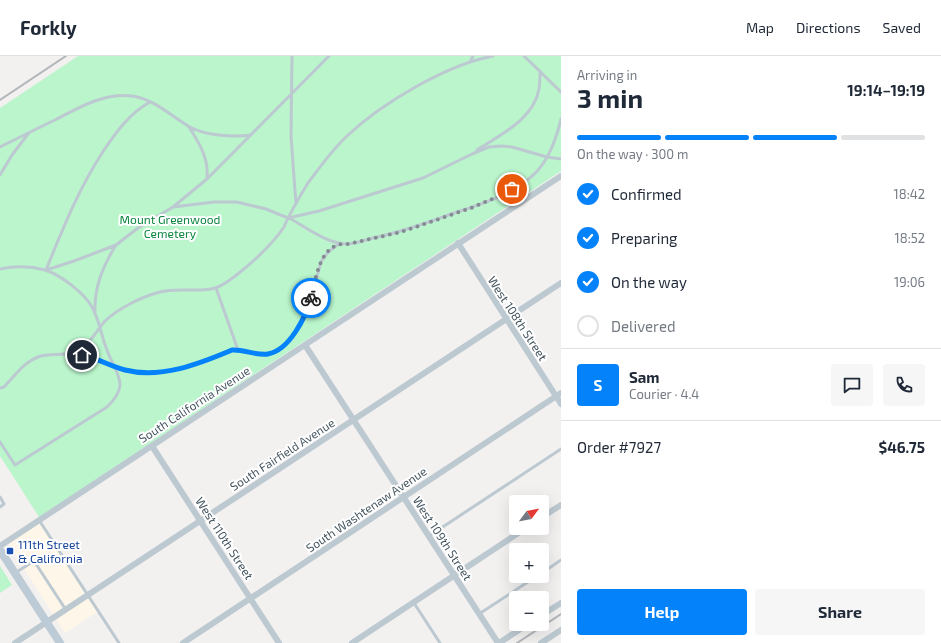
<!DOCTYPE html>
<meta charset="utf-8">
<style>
body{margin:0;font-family:"Exo 2",sans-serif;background:#f6f6f7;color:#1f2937;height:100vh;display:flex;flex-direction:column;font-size:15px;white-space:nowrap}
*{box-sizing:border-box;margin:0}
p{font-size:13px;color:#747a83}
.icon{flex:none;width:22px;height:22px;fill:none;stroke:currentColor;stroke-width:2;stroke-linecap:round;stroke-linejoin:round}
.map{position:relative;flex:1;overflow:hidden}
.drawer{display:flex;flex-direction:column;background:#fff;width:380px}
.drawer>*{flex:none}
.needle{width:26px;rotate:58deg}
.controls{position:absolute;left:509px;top:439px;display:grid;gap:8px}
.controls a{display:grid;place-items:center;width:40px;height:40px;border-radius:4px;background:#fff;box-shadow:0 4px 16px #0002;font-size:20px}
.pin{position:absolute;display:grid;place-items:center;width:34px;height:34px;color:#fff;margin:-17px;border:2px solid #fff;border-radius:50%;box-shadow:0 1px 4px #0007}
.courier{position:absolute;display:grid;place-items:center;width:40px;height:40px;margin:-20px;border:3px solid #0482fa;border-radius:50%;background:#fff;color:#222;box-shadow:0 1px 5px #0007}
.headline em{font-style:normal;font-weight:700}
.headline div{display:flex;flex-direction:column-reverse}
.headline{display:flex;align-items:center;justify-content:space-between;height:68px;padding:0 16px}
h1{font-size:26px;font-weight:700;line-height:30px}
.bar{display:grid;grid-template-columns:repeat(4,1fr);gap:6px 4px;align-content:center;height:48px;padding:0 16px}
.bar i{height:5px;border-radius:3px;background:#e0e1e3}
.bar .current{background:#0482fa}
.bar p{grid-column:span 4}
.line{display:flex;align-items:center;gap:10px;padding:0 16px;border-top:1px solid #e0e1e3}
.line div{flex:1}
.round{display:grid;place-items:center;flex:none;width:42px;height:42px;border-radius:4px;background:#f6f6f7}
ol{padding:0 16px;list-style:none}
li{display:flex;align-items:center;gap:12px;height:44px}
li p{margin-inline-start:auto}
li .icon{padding:4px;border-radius:50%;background:#0482fa;color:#fff;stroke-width:4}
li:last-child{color:#747a83}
li i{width:22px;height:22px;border:2px solid #e0e1e3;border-radius:50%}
.action{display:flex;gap:8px;margin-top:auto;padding:8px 16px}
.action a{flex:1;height:46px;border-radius:4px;background:#0482fa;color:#fff;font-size:16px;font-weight:700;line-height:46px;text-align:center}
.action a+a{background:#f6f6f7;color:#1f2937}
header{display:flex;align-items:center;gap:24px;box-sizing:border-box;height:56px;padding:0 20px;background:#fff;border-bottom:1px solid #e0e1e3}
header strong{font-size:19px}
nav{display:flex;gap:22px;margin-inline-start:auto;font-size:14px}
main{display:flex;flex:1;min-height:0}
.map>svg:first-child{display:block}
</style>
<header>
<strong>Forkly</strong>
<nav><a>Map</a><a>Directions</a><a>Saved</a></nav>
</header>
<main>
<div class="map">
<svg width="561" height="587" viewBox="0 0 561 587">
<rect width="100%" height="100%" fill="#f3f0f0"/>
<path fill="#fef6e9" d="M 39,461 L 99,555 L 65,577 L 5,483 Z"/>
<path fill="#baf5cc" d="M 78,0 L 561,0 L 561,115 L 39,461 L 0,400 L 0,52 Z
M 0,510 L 12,529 L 0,537 Z"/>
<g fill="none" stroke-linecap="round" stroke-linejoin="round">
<path stroke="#bcc9d1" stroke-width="3" d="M 292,0 L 291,80 L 296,148
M 524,0 L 561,36
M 470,6 L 473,0
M 189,71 C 200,88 209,103 207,123
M 0,91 C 18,82 36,73 55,64 C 78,52 105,36 132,40 C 154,43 170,59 188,70 C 204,80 233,81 251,79
M 477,94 C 500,79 534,63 539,33 C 540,27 540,21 540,15
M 0,119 L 12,99 L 28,78
M 173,151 L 214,146 L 237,146 L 266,153 L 288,162 L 319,155 L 423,122 L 472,98 L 489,91 L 501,90 L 512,91 L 547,101 L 561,103
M 289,162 C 306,171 326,187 346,188 C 355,188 365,184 373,182 C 401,176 427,167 454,157 C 479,149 511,139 531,121 C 548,107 556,84 561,63
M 0,213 C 14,210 31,210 45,214 C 61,219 84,237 92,251 C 100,265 101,280 107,294 C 116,319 131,328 107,351 L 15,409 L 0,386
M 46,214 L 74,205 L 116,189 L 138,172 L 173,151 L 207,123 L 329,0
M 46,214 C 63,172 79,132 104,94 C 117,75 130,57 150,46
M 216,232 L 238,294
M 95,256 C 94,231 103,210 116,189
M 72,297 C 80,298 88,300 96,302 C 105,306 115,311 124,314 C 160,323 199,308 232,294 C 244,293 256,300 268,298 C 277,297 282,291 288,285 C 308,263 313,234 321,206 C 326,197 332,192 341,187
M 0,332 L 4,331 C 15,320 24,305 41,300 C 55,297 68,301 81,293 C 91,286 97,274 105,265 C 119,252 141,241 160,236 C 177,231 199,237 215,232 C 222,230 228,225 234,221 C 252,207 271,190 284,171 C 286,167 287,163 289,160 C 295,149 301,138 308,127 C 320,111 332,94 347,80 C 382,47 446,9 493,0
M 0,441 L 4,448 L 0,451
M 39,464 L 119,587
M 429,480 L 561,393
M 15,517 L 34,505 L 66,554
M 542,517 L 561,504
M 414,547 L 440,587
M 479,558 L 537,520"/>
<path stroke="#bcc9d1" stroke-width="6" d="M 458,187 L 561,348
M 305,289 L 498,587
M 152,390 L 279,587
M 542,461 L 561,449
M 0,490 L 561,120
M 542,559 L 561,547
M 15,587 L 561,227
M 183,587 L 561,337
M 352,587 L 526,472
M 499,587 L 528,568
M 541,587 L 561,574"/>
<path stroke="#bccbd6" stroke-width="8" d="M 0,494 L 60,587"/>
<path stroke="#b2b6bb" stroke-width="2" d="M 0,44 L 66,0
M 517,587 L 561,558"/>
</g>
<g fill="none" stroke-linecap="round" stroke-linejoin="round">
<path stroke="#838c92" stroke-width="4" stroke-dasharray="0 7.2" d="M 311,242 C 316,222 320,185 348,188 L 401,176 L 471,152 L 504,138 L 512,133"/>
<path stroke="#0482fa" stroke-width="5" d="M 82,299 C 97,302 110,310 125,314 C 161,323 199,308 232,294 C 244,293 256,300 268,298 C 290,294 306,260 311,242"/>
</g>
<rect fill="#1a4fb4" stroke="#fff" stroke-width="1.5" x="6" y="491" width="8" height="8" rx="2"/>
<g text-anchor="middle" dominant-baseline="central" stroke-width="4" stroke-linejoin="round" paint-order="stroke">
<g font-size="12" fill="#0c8640" stroke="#fff">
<text x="170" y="163">Mount Greenwood<tspan x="170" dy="14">Cemetery</tspan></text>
</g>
<g font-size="12" fill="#465660" stroke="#fff">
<text transform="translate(518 262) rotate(57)">West 108th Street</text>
<text transform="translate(194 348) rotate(-33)">South California Avenue</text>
<text transform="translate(282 398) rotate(-33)">South Fairfield Avenue</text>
<text transform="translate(366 453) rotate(-34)">South Washtenaw Avenue</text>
<text transform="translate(225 482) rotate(57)">West 110th Street</text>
<text transform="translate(443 482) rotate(57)">West 109th Street</text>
</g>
<g font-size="12" fill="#164399" stroke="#fff" text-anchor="start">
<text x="18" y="488">111th Street<tspan x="18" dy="14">&amp; California</tspan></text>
</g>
</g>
</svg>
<div class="controls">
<a><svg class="needle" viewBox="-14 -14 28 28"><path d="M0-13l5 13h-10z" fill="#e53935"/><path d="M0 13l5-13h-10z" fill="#747a83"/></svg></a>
<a>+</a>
<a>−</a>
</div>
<div class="pin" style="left:512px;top:133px;background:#ea580c"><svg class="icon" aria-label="bag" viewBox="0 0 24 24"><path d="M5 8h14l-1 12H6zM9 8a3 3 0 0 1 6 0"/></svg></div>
<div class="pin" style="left:82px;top:299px;background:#1f2937"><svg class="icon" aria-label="home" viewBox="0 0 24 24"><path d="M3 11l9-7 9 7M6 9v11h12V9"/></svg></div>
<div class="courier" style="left:311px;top:242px"><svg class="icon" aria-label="bike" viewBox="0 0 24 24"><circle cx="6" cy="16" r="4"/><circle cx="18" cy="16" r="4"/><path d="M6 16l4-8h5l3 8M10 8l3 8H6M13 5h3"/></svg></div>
</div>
<section class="drawer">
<div class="headline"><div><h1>3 min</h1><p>Arriving in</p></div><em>19:14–19:19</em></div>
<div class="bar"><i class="current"></i><i class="current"></i><i class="current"></i><i></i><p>On the way · 300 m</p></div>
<ol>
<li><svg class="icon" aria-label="check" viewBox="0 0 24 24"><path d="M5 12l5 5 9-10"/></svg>Confirmed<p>18:42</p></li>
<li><svg class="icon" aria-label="check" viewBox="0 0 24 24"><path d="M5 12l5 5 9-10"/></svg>Preparing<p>18:52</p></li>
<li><svg class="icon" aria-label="check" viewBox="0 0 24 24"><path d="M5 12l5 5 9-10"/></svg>On the way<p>19:06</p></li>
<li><i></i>Delivered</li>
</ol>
<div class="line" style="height:72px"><b class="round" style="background:#0482fa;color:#fff">S</b><div><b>Sam</b><p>Courier · 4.4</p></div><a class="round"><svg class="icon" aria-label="chat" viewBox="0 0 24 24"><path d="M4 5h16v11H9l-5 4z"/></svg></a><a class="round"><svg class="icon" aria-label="phone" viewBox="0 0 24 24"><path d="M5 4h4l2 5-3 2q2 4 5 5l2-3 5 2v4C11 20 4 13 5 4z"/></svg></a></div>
<div class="line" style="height:52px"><div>Order #7927</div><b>$46.75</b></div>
<div class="action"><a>Help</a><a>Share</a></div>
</section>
</main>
